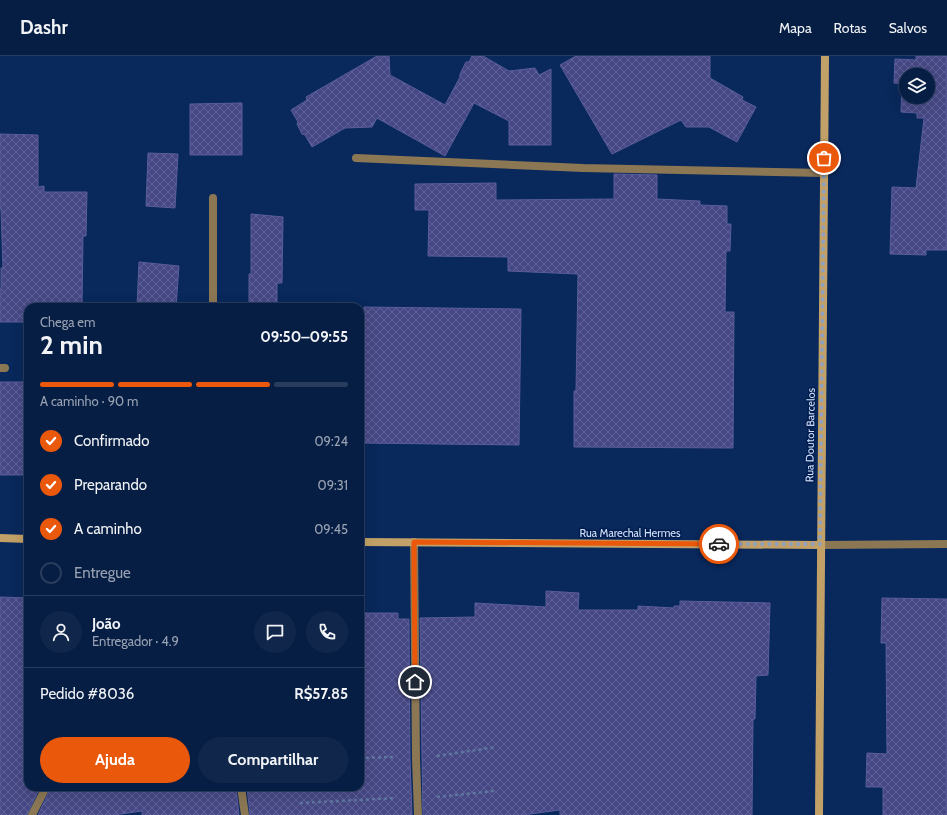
<!DOCTYPE html>
<html lang="pt">
<meta charset="utf-8">
<style>
body{margin:0;font-family:Cabin,sans-serif;background:#10274b;color:#f1f3f6;height:100vh;display:flex;flex-direction:column;font-size:15px;white-space:nowrap}
*{box-sizing:border-box;margin:0}
p{font-size:13px;color:#98a2b2}
.icon{flex:none;width:22px;height:22px;fill:none;stroke:currentColor;stroke-width:2;stroke-linecap:round;stroke-linejoin:round}
.map{position:relative;flex:1;overflow:hidden}
.side{position:absolute;left:24px;top:247px;width:340px;height:488px;display:flex;flex-direction:column;background:#071e44;border-radius:12px;box-shadow:0 4px 16px #0002,0 0 0 1px #283c5d}
.side>*{flex:none}
.tools{position:absolute;left:899px;top:12px;display:grid;gap:8px}
.tools a{display:grid;place-items:center;width:36px;height:36px;border-radius:50%;background:#071e44;box-shadow:0 4px 16px #0002,0 0 0 1px #283c5d;font-size:20px}
.pin{position:absolute;display:grid;place-items:center;width:34px;height:34px;color:#fff;margin:-17px;border:2px solid #fff;border-radius:50%;box-shadow:0 1px 4px #0007}
.courier{position:absolute;display:grid;place-items:center;width:40px;height:40px;margin:-20px;border:3px solid #ea580c;border-radius:50%;background:#fff;color:#222;box-shadow:0 1px 5px #0007}
.summary em{font-style:normal;font-weight:800}
.summary div{display:flex;flex-direction:column-reverse}
.summary{display:flex;align-items:center;justify-content:space-between;height:68px;padding:0 16px}
h1{font-size:26px;font-weight:800;line-height:30px}
.bar{display:grid;grid-template-columns:repeat(4,1fr);gap:6px 4px;align-content:center;height:48px;padding:0 16px}
.bar i{height:5px;border-radius:3px;background:#283c5d}
.bar .current{background:#ea580c}
.bar p{grid-column:span 4}
.line{display:flex;align-items:center;gap:10px;padding:0 16px;border-top:1px solid #283c5d}
.line div{flex:1}
.round{display:grid;place-items:center;flex:none;width:42px;height:42px;border-radius:21px;background:#10274b}
ol{padding:0 16px;list-style:none}
li{display:flex;align-items:center;gap:12px;height:44px}
li p{margin-inline-start:auto}
li .icon{padding:4px;border-radius:50%;background:#ea580c;color:#fff;stroke-width:4}
li:last-child{color:#98a2b2}
li i{width:22px;height:22px;border:2px solid #283c5d;border-radius:50%}
.button{display:flex;gap:8px;margin-top:auto;padding:8px 16px}
.button a{flex:1;height:46px;border-radius:24px;background:#ea580c;color:#fff;font-size:16px;font-weight:800;line-height:46px;text-align:center}
.button a+a{background:#10274b;color:#f1f3f6}
header{display:flex;align-items:center;gap:24px;box-sizing:border-box;height:56px;padding:0 20px;background:#071e44;border-bottom:1px solid #283c5d}
header strong{font-size:19px}
nav{display:flex;gap:22px;margin-inline-start:auto;font-size:14px}
.map>svg:first-child{display:block}
</style>
<header>
<strong>Dashr</strong>
<nav><a>Mapa</a><a>Rotas</a><a>Salvos</a></nav>
</header>
<div class="map">
<svg width="947" height="759" viewBox="0 0 947 759">
<defs>
<pattern id="building-cross-hatch" width="8" height="8" patternUnits="userSpaceOnUse"><rect width="8" height="8" fill="#464885"/><path d="M0 0l8 8M0 8l8-8" fill="none" stroke="#606297"/></pattern>
</defs>
<rect width="100%" height="100%" fill="#09285b"/>
<path fill="url(#building-cross-hatch)" stroke="#5a5d9c" fill-rule="evenodd" d="M 377,0 L 389,0 L 390,19 L 445,49 L 460,21 L 460,18 L 466,6 L 469,6 L 472,0 L 483,0 L 509,15 L 535,12 L 539,19 L 551,13 L 551,89 L 509,89 L 509,65 L 474,47 L 445,100 L 377,62 L 372,71 L 345,72 L 312,91 L 305,79 L 302,78 L 297,68 L 298,66 L 291,54 L 307,44 L 306,41 Z
M 576,0 L 710,0 L 710,22 L 743,41 L 742,44 L 756,51 L 737,86 L 709,71 L 686,71 L 681,64 L 612,98 L 560,9 Z
M 916,0 L 947,0 L 947,194 L 926,194 L 926,199 L 890,198 L 892,131 L 916,132 L 924,62 L 917,62 L 917,57 L 901,56 L 902,28 L 894,27 L 895,3 L 916,4 ZM 906,19 L 928,19 L 928,41 L 906,41 Z
M 242,47 L 242,99 L 190,99 L 190,48 Z
M 0,78 L 38,79 L 38,131 L 44,130 L 44,136 L 87,136 L 86,180 L 83,180 L 82,251 L 28,251 L 28,266 L 0,266 L 0,233 L 1,233 L 1,212 L 3,212 L 1,153 L 0,153 Z
M 148,97 L 178,98 L 175,152 L 146,150 Z
M 614,118 L 657,119 L 657,143 L 700,145 L 700,149 L 727,150 L 727,168 L 731,168 L 730,195 L 726,195 L 725,256 L 734,256 L 733,392 L 574,391 L 574,335 L 576,335 L 578,218 L 508,215 L 508,201 L 428,200 L 429,154 L 415,154 L 415,128 L 496,127 L 496,144 L 614,143 Z
M 251,158 L 283,161 L 282,227 L 277,227 L 277,251 L 249,251 L 249,218 L 251,218 Z
M 139,206 L 179,210 L 176,251 L 137,251 Z
M 364,251 L 521,253 L 519,389 L 361,387 Z
M 0,326 L 28,326 L 28,419 L 0,419 Z
M 546,535 L 579,537 L 578,554 L 638,554 L 638,550 L 674,552 L 674,550 L 680,550 L 680,545 L 770,547 L 768,619 L 756,620 L 755,663 L 753,663 L 752,759 L 560,759 L 560,754 L 523,759 L 423,759 L 422,703 L 420,562 L 475,561 L 475,547 L 546,551 Z
M 0,541 L 28,542 L 28,731 L 40,731 L 27,759 L 0,759 Z
M 882,542 L 947,543 L 947,759 L 883,759 L 883,731 L 866,731 L 867,697 L 887,698 L 886,587 L 881,587 Z
M 360,557 L 398,557 L 398,563 L 409,563 L 410,703 L 412,759 L 250,759 L 247,731 L 360,731 Z
M 51,731 L 236,731 L 239,759 L 142,759 L 142,755 L 114,759 L 38,759 Z"/>
<g fill="none" stroke-linecap="round" stroke-linejoin="round">
<path stroke="#5e779f" stroke-width="2.5" stroke-dasharray="3 3" stroke-linecap="butt" d="M 437,700 L 496,691
M 360,702 L 395,701
M 437,741 L 494,735
M 300,747 L 396,742"/>
<path stroke="#8b7754" stroke-width="8" d="M 213,251 L 213,142
M 414,486 L 416,703 L 418,759
M 241,731 L 245,759
M 32,759 L 46,731"/>
<path stroke="#8b7754" stroke-width="8" d="M 356,102 L 583,112 L 824,117
M 0,312 L 5,312
M 820,489 L 947,488"/>
<path stroke="#c2a168" stroke-width="8" d="M 0,482 L 28,483
M 360,486 L 820,489
M 819,759 L 825,0"/>
</g>
<g fill="none" stroke-linecap="round" stroke-linejoin="round">
<path stroke="#8ca1c4" stroke-width="4" stroke-dasharray="0 7.2" d="M 719,488 L 820,488 L 824,102"/>
<path stroke="#ea580c" stroke-width="5" d="M 415,626 L 414,486 L 719,488"/>
</g>
<g text-anchor="middle" dominant-baseline="central" stroke-width="3" stroke-linejoin="round" paint-order="stroke">
<g font-size="11" fill="#d2e2fc" stroke="#011d4f">
<text transform="translate(810 379) rotate(-89)">Rua Doutor Barcelos</text>
<text x="630" y="477">Rua Marechal Hermes</text>
</g>
</g>
</svg>
<div class="tools">
<a><svg class="icon" aria-label="layers" viewBox="0 0 24 24"><path d="M12 4l9 5-9 5-9-5zM3 14l9 5 9-5"/></svg></a>
</div>
<div class="pin" style="left:824px;top:102px;background:#ea580c"><svg class="icon" aria-label="bag" viewBox="0 0 24 24"><path d="M5 8h14l-1 12H6zM9 8a3 3 0 0 1 6 0"/></svg></div>
<div class="pin" style="left:415px;top:626px;background:#1f2937"><svg class="icon" aria-label="home" viewBox="0 0 24 24"><path d="M3 11l9-7 9 7M6 9v11h12V9"/></svg></div>
<div class="courier" style="left:719px;top:488px"><svg class="icon" aria-label="car" viewBox="0 0 24 24"><path d="M5 17H2v-5l4-1 3-4h7l3 4 3 1v5h-3M9 17h6M6 11h13"/><circle cx="7" cy="17" r="2"/><circle cx="17" cy="17" r="2"/></svg></div>
<section class="side">
<div class="summary"><div><h1>2 min</h1><p>Chega em</p></div><em>09:50–09:55</em></div>
<div class="bar"><i class="current"></i><i class="current"></i><i class="current"></i><i></i><p>A caminho · 90 m</p></div>
<ol>
<li><svg class="icon" aria-label="check" viewBox="0 0 24 24"><path d="M5 12l5 5 9-10"/></svg>Confirmado<p>09:24</p></li>
<li><svg class="icon" aria-label="check" viewBox="0 0 24 24"><path d="M5 12l5 5 9-10"/></svg>Preparando<p>09:31</p></li>
<li><svg class="icon" aria-label="check" viewBox="0 0 24 24"><path d="M5 12l5 5 9-10"/></svg>A caminho<p>09:45</p></li>
<li><i></i>Entregue</li>
</ol>
<div class="line" style="height:72px"><a class="round"><svg class="icon" aria-label="person" viewBox="0 0 24 24"><circle cx="12" cy="8" r="4"/><path d="M4 21q1-7 8-7t8 7"/></svg></a><div><b>João</b><p>Entregador · 4.9</p></div><a class="round"><svg class="icon" aria-label="chat" viewBox="0 0 24 24"><path d="M4 5h16v11H9l-5 4z"/></svg></a><a class="round"><svg class="icon" aria-label="phone" viewBox="0 0 24 24"><path d="M5 4h4l2 5-3 2q2 4 5 5l2-3 5 2v4C11 20 4 13 5 4z"/></svg></a></div>
<div class="line" style="height:52px"><div>Pedido #8036</div><b>R$57.85</b></div>
<div class="button"><a>Ajuda</a><a>Compartilhar</a></div>
</section>
</div>
